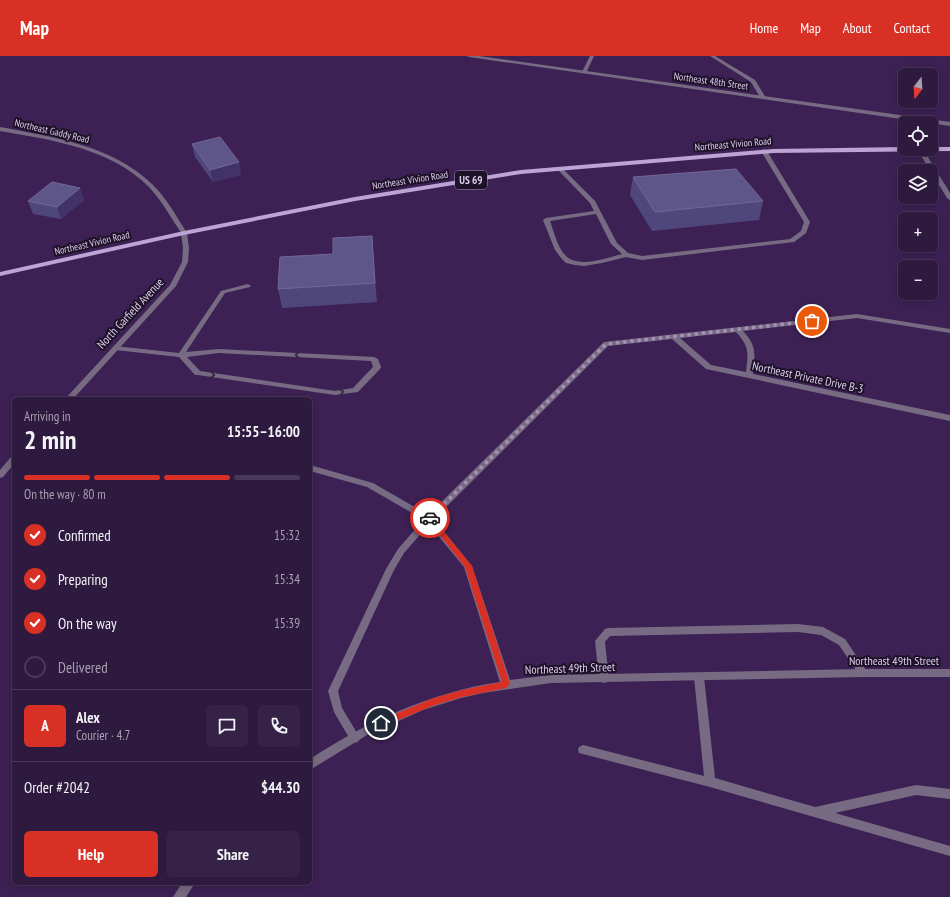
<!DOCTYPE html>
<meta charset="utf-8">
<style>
body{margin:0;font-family:"PT Sans Narrow",sans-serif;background:#362246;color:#f1f3f6;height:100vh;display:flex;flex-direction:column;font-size:15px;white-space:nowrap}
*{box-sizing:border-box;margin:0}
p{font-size:13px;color:#a7a0b0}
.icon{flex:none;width:22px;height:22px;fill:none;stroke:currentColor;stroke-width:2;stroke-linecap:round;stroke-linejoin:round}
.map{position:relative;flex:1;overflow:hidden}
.side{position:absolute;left:12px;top:341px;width:300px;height:488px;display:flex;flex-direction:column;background:#2e193f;border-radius:6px;box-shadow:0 2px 10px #0003,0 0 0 1px #493859}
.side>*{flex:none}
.needle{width:26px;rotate:197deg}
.fabs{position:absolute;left:898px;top:12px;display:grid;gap:8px}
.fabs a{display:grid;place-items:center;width:40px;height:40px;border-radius:6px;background:#2e193f;box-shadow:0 2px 10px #0003,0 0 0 1px #493859;font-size:20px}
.pin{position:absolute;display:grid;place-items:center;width:34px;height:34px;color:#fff;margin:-17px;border:2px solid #fff;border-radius:50%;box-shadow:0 1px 4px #0007}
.courier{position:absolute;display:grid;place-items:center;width:40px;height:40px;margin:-20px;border:3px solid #d93025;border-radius:50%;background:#fff;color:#222;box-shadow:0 1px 5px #0007}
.summary em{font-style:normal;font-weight:600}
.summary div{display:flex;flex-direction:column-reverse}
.summary{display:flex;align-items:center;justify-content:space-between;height:68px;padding:0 12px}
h1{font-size:26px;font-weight:600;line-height:30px}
.bar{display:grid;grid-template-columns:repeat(4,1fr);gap:6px 4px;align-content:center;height:48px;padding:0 12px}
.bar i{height:5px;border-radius:3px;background:#493859}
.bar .current{background:#d93025}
.bar p{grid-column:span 4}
.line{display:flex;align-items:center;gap:10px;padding:0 12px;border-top:1px solid #493859}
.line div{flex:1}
.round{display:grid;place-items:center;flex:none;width:42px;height:42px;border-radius:6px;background:#362246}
ol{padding:0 12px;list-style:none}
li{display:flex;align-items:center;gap:12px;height:44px}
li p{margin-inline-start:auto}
li .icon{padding:4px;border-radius:50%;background:#d93025;color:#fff;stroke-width:4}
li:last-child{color:#a7a0b0}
li i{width:22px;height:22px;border:2px solid #493859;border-radius:50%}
.action{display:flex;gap:8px;margin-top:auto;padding:8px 12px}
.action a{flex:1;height:46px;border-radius:6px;background:#d93025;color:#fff;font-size:16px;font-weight:600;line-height:46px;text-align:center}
.action a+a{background:#362246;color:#f1f3f6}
header{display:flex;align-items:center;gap:24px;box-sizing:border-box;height:56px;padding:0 20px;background:#d93025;color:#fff}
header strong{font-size:19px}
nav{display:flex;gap:22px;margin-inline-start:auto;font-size:14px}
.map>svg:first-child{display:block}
</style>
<header>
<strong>Map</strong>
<nav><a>Home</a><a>Map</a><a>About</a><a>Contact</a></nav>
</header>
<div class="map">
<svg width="950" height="841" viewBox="0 0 950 841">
<rect width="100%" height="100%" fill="#3d2154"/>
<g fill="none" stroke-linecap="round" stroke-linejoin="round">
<path fill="#776b83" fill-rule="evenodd" d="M 590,0 L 594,0 L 586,17 L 582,17 L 582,16 Z
M 710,0 L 715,0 L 755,24 L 766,42 L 765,43 L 761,43 L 751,26 Z
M 764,93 L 767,95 L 810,166 L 806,177 L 794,186 L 642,204 L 626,201 L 602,207 L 584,210 L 575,209 L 566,207 L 561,202 L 555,194 L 543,164 L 546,162 L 594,155 L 590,147 L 558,114 L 558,112 L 562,112 L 595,145 L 617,187 L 628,197 L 642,200 L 790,183 L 801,175 L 804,166 L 761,95 ZM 596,158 L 611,188 L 622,198 C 607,202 577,213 565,199 C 557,190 554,176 550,165 Z
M 917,93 L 923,93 L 950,137 L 950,144 L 947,142 Z
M 248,228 L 251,230 L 250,231 L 225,237 L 186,296 L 219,293 L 374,301 L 378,303 L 381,311 L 380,313 L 358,336 L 335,339 L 198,319 L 195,319 L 179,301 L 115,294 L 112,292 L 115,290 L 179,297 L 221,235 ZM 219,297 L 371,305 L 373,311 L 353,332 L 335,335 L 200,315 L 187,301 Z
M 857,258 L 950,273 L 950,277 L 857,262 L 743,275 C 757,290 755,298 753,318 L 950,359 L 950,365 L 706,313 L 672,283 L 608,290 L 432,465 L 404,497 L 394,514 L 338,635 L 342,652 L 360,682 L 359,685 L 355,687 L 351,685 L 334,656 L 328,635 L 386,513 L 398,493 L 426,461 L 604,286 ZM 736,276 C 750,291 748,297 746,316 L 711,309 L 680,282 Z
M 798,568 L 823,571 L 845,583 L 866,614 L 868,617 L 866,620 L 863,621 L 860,620 L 839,589 L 821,579 L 798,576 L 610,580 L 605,586 L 609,623 L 607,626 L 604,627 L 601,626 L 599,623 L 595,585 L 605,573 L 608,572 Z
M 699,617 L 702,618 L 704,621 L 715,722 L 815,751 L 916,729 L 950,733 L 950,743 L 916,739 L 835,757 L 950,790 L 950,800 L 710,731 L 579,697 L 578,694 L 579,691 L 583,689 L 704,720 L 694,621 L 696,618 Z"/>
<path fill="#776b83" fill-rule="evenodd" d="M 467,0 L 479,0 L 950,66 L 950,70 L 469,1 Z
M 0,71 C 53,81 111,89 152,128 C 166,141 176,160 187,177 L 184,179 L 182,178 C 171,162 162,145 149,131 C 110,92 52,84 0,75 Z
M 310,409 L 373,427 L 432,461 L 472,510 L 510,624 L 551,619 L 863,613 L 950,613 L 950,621 L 863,621 L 551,627 L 483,637 L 461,642 L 423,654 L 367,679 L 310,714 L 310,703 C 368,665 432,636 500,626 L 464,511 L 426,465 L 367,431 L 310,415 Z
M 182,827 L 195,827 L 186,841 L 173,841 Z"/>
<path fill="#776b83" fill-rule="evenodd" d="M 184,175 L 187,177 L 189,192 L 188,206 L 176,230 L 73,343 L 65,343 L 170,229 L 182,206 L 183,192 L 181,177 Z
M 14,400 L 14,408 L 3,421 L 0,422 L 0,414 L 11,401 Z"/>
<path fill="#bca4d4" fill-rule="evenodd" d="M 905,91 L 905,93 L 931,93 L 931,91 L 950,91 L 950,95 L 773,97 L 521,118 L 355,145 L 184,179 L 0,220 L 0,216 L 184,175 L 355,141 L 521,114 L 773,93 Z"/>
</g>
<path fill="#4f477c" d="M 192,88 L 239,106 L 241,119 L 213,126 L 195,101 Z
M 633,121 L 763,145 L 759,164 L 652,175 L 630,139 Z
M 80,132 L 84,144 L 61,163 L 33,158 L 28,145 Z
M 373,199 L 377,246 L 282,252 L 278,233 Z"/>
<path fill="#413267" d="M 239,106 L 241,119 L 213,126 L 210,114 Z
M 80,132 L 84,144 L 61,163 L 57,151 Z"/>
<path fill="#5e5589" stroke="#726898" d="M 220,81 L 239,106 L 210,114 L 192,88 Z
M 736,113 L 763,145 L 655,156 L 633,121 Z
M 52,126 L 80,132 L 57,151 L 28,145 Z
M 372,180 L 375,227 L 278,233 L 280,201 L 333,198 L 333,182 Z"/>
<defs><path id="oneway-chevron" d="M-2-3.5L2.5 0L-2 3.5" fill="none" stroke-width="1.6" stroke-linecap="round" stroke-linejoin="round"/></defs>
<g stroke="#342840">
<use href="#oneway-chevron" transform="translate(298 299) rotate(-177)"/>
<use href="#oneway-chevron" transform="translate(212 319) rotate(8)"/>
<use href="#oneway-chevron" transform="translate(341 336) rotate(-8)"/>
</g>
<path fill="#d93025" d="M 430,460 L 432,461 L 472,510 L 510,628 L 506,632 L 462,641 L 435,649 L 381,671 L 378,670 L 378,665 L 434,642 L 462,634 L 502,626 L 465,511 L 428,464 L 427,462 Z"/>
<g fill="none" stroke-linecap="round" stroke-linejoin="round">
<path stroke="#a591b7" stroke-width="4" stroke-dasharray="0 7.2" d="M 430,462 L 606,288 L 812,265"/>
</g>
<g text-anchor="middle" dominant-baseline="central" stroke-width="4" stroke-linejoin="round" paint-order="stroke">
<g font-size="10" fill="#ddcded" stroke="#1e1229">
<text transform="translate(711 25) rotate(8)">Northeast 48th Street</text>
<text transform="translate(52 75) rotate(13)">Northeast Gaddy Road</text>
<text transform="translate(733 88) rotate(-5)">Northeast Vivion Road</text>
<text transform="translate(410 124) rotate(-9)">Northeast Vivion Road</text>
<text transform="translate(92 187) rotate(-13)">Northeast Vivion Road</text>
</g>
<rect fill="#1e1229" stroke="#a495b2" stroke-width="1" x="455" y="115" width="32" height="18" rx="3"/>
<g font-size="11" font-weight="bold" fill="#ddcded">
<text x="471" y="124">US 69</text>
</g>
<g font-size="12" fill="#ddcded" stroke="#1e1229">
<text transform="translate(130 257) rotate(-47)">North Garfield Avenue</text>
<text transform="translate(808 321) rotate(12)">Northeast Private Drive B-3</text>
<text x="894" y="604">Northeast 49th Street</text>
<text transform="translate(570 612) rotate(-2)">Northeast 49th Street</text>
</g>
</g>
</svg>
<div class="fabs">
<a><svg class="needle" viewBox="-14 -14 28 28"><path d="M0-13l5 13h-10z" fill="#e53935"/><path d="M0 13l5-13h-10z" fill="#a7a0b0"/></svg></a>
<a><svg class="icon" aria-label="locate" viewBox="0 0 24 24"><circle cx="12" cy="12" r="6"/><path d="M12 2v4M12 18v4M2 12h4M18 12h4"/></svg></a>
<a><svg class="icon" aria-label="layers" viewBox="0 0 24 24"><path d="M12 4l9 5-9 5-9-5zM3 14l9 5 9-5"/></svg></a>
<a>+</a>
<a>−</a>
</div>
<div class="pin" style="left:812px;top:265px;background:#ea580c"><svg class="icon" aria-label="bag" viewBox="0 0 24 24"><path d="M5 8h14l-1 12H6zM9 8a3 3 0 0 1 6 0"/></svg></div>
<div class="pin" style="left:381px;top:667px;background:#1f2937"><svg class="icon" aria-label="home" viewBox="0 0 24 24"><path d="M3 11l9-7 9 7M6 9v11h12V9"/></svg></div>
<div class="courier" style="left:430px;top:462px"><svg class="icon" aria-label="car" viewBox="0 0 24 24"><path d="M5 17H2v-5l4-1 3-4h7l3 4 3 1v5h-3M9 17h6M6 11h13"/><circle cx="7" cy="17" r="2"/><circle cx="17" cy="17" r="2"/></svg></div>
<section class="side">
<div class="summary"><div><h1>2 min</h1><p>Arriving in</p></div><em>15:55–16:00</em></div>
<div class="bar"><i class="current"></i><i class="current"></i><i class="current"></i><i></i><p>On the way · 80 m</p></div>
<ol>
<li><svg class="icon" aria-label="check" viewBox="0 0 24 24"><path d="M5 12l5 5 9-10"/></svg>Confirmed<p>15:32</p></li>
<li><svg class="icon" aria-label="check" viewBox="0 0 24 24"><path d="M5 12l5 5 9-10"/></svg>Preparing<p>15:34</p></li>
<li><svg class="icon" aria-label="check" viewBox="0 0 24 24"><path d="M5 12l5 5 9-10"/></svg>On the way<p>15:39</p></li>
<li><i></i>Delivered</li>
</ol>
<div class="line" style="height:72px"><b class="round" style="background:#d93025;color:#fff">A</b><div><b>Alex</b><p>Courier · 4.7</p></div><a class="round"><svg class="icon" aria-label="chat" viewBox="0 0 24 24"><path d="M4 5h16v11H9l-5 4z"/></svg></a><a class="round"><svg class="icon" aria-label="phone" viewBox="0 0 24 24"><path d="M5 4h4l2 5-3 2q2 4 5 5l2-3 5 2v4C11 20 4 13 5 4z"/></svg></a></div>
<div class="line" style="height:52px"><div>Order #2042</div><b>$44.30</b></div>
<div class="action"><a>Help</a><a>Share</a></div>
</section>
</div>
